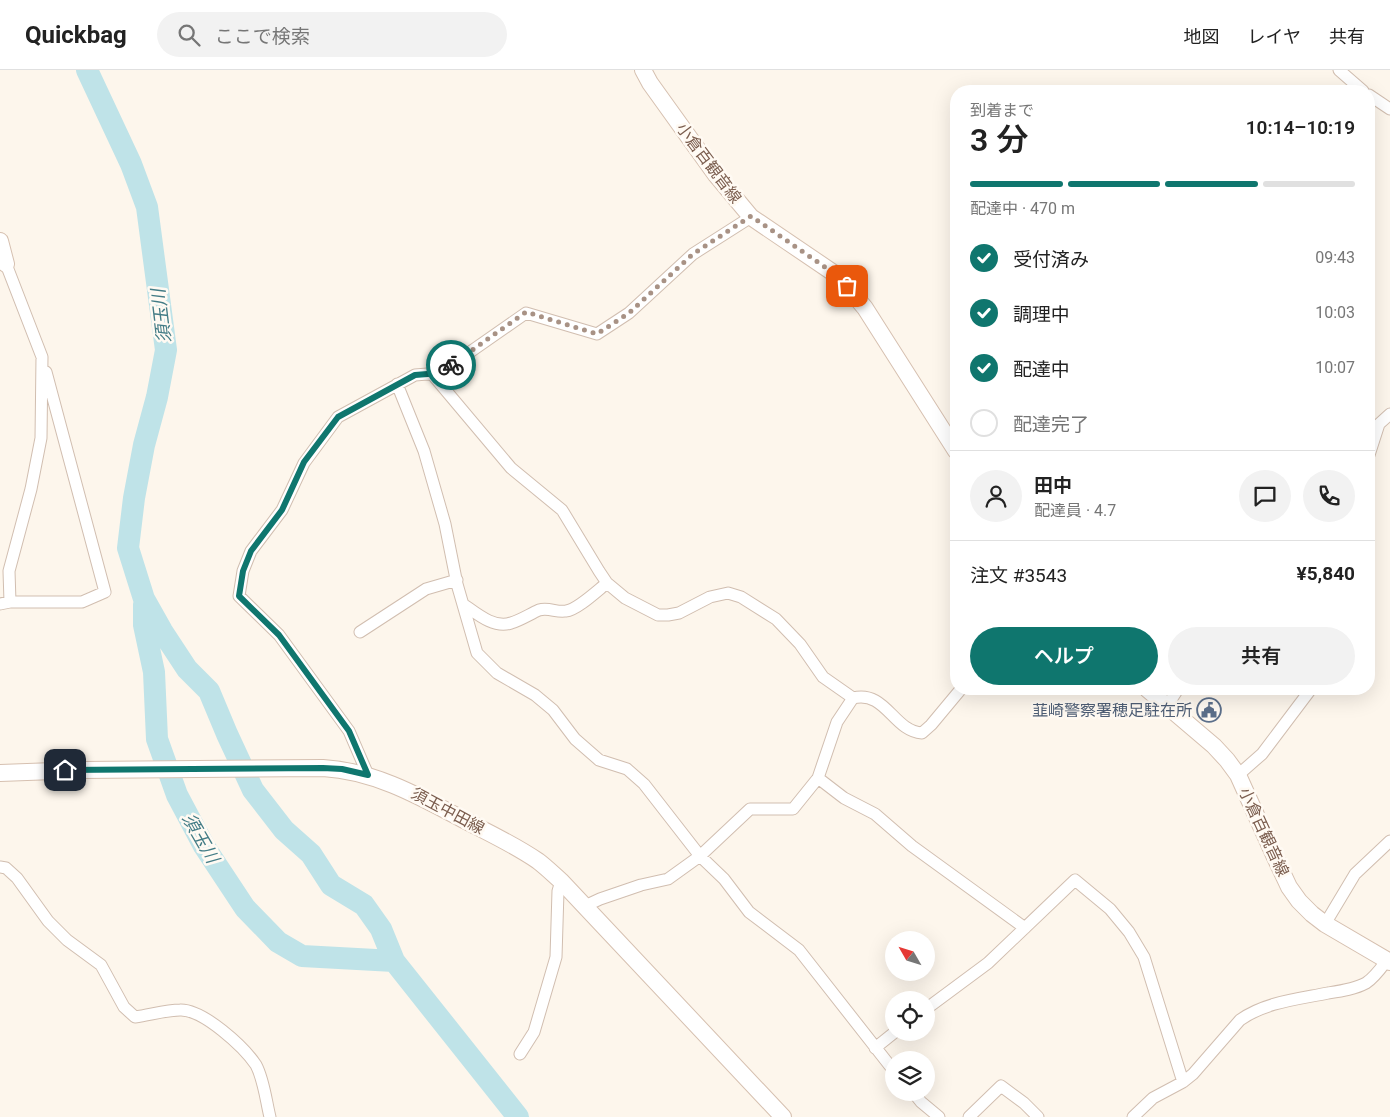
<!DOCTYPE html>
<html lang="ja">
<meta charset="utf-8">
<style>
body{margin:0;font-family:Roboto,"Noto Sans JP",sans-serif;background:#f2f2f2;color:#222;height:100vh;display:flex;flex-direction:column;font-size:19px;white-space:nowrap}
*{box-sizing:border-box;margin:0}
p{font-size:16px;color:#767676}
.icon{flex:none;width:28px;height:28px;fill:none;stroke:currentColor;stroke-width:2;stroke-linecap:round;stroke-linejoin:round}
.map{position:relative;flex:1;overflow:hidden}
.sheet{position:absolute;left:950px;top:15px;width:425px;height:610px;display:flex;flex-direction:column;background:#fff;border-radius:20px;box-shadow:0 5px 20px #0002}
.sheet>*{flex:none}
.needle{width:32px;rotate:309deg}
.tools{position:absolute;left:885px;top:861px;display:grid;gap:10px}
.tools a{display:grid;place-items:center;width:50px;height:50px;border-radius:50%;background:#fff;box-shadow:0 5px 20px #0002;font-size:25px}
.pin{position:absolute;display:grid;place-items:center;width:42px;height:42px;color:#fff;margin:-21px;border-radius:10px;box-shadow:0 2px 8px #0006}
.courier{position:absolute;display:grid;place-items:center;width:50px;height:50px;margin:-25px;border:4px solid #0f766e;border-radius:50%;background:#fff;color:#222;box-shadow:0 1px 6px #0007}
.summary em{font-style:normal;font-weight:600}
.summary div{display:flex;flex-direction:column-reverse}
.summary{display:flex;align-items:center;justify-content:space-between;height:85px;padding:0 20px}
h1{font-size:32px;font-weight:600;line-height:38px}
.bar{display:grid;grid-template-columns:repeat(4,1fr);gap:8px 5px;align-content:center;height:60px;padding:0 20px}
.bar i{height:6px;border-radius:4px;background:#e0e0e0}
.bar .selected{background:#0f766e}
.bar p{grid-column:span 4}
.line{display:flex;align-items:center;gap:12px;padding:0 20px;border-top:1px solid #e0e0e0}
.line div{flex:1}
.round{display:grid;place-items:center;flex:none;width:52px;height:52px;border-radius:26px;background:#f2f2f2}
ol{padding:0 20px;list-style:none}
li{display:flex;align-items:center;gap:15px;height:55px}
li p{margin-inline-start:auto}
li .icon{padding:5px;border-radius:50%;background:#0f766e;color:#fff;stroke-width:4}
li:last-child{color:#767676}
li i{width:28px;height:28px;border:2px solid #e0e0e0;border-radius:50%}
.button{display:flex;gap:10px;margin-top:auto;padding:10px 20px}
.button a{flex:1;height:58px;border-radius:30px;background:#0f766e;color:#fff;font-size:20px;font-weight:600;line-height:58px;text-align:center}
.button a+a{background:#f2f2f2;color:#222}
header{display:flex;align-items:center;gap:30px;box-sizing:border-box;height:70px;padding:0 25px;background:#fff;border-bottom:1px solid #e0e0e0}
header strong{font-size:24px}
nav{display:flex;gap:28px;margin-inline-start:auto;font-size:18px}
.search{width:350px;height:45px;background:#f2f2f2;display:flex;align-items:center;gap:12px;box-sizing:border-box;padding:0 18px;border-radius:28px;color:#767676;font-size:19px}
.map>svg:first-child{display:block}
</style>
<header>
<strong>Quickbag</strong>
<div class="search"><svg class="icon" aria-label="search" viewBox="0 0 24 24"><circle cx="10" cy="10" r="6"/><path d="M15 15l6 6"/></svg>ここで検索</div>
<nav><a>地図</a><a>レイヤ</a><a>共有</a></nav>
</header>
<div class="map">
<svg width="1390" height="1047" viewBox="0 0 1390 1047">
<rect width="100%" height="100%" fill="#fdf6ec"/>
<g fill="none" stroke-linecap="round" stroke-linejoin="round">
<path stroke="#bfe3e8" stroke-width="22" d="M 87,0 L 131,94 L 147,137 L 166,280 L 157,327 L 144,375 L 134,428 L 128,478 L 144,529 L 162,561 L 187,599 L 209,621 L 227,664 L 253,720 L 284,760 L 311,784 L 331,815 L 364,835 L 381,859 L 394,891 L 518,1047
M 144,535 L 144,555 L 154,602 L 157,669 L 177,725 L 204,776 L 245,838 L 278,872 L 302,886 L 394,891"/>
<g stroke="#d1beb0" stroke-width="13">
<path id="street" d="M 1339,0 L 1363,21
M 1369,25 L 1390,39
M 0,194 L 6,194 L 42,287 L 41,368 L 31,419 L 9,501 L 10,532
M 432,304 L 511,398 L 562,440 L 599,501 L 607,513 L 625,528 L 658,545 L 668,545 L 679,543 L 710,527 L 728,523 L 741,527 L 776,549 L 800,574 L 823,607 L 853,628 C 886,620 893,661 922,663 L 931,655 L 961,619
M 397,314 L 424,381 L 445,454 L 457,514 L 477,583 L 497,603 L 535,625 L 553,640 L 575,669 L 599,690 L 627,699 L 644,714 L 700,786 L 724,809 L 749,842 L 799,880 L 894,1001
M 1369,385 L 1379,354 L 1390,344
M 0,534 L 10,532 L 82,532 L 105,522 L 46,302
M 463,534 C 476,543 494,559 511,553 C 521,550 530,544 539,540 C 549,537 557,543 566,541 C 577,540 598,520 607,513
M 360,562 L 426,519 L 457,510
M 1167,636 L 1178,619
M 368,705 L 349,661 L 279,565 L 239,526 L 243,501 L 251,481 L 282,440 L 304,393 L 338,347 L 415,305 L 440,303 L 526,243 L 597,264 L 629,243 L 693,184 L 751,147
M 1238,705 L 1262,684 L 1311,619
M 818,708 L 844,728 L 875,744 L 912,776 L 1025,858
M 0,797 L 6,798 L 17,808 L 48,851 L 67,870 L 101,895 L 124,937 L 135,947 C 150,945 166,940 180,940 C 203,939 244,977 256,995 C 264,1010 266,1031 270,1047
M 585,836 L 600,829 L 641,815 L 668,809 L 700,786 L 750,739 L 793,739 L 818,708 L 837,652 L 853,628
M 1325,854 L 1355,804 L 1390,771
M 926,939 L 988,893 L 1075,810 L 1110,839 L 1129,862 L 1144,887 L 1183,1012
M 875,978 L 895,962
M 520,984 L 534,962 L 556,887 L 558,821 L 561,811
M 913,1022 L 921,1032 L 939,1047
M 969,1047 L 1001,1016 L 1024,1033 L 1038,1047
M 1133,1047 L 1153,1028 L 1183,1012 L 1193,1004 L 1240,950 C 1265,932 1299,929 1328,923 C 1341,921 1355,919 1366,913 C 1375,907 1381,898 1387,890"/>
</g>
<g stroke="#d6c0b0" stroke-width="18">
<path id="secondary" d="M 643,0 L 650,13 L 716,105 L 751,147 L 838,206 L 865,238 L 956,381
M 0,171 L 6,194
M 1147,619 L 1214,676 L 1227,690 L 1238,705 L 1274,785 L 1289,817 L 1299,831 L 1312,844 L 1325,854 L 1390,892
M 0,703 L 81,700 L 323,698 C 375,701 419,726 464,750 C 489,763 515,775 538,791 C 546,797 553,804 561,811 L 783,1047"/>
</g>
<use href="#street" stroke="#fff" stroke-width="11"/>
<use href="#secondary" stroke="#fff" stroke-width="16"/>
</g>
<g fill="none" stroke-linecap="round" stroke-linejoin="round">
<path stroke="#a89285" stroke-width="5" stroke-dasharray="0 9" d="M 451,295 L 526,242 L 597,264 L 629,243 L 693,184 L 751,146 L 838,206 L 847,216"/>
<path stroke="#0f766e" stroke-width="6" d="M 65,700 L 323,698 L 342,699 L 368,705 L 349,661 L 279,565 L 239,526 L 243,501 L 251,481 L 282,440 L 304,392 L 338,347 L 415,305 L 440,303 L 451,295"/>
</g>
<defs>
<g id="civic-ring" transform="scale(1.25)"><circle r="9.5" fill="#fffaf3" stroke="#5c6f8a" stroke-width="1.5"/><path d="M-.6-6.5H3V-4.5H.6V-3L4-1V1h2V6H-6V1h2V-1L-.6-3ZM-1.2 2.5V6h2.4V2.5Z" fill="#5c6f8a"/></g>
</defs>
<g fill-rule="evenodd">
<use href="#civic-ring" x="1209" y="640"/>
</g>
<g text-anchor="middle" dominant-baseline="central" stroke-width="5" stroke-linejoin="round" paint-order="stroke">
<g font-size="16" fill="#7a5c4d" stroke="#fffaf3">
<text transform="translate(709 93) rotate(53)">小倉百観音線</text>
<text transform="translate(448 741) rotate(28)">須玉中田線</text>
<text transform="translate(1264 762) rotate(65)">小倉百観音線</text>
</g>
<g font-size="16" fill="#4e5e75" stroke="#fffaf3" text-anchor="end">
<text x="1192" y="640">韮崎警察署穂足駐在所</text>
</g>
<g font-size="18" font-style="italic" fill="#437c86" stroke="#fffaf3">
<text transform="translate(161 246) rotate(-97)">須玉川</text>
<text transform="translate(201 768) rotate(60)">須玉川</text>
</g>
</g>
</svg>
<div class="tools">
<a><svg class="needle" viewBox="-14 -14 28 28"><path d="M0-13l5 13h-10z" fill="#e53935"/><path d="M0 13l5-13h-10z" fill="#767676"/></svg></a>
<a><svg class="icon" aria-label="locate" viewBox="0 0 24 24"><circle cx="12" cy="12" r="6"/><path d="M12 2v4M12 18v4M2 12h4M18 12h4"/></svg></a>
<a><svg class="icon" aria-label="layers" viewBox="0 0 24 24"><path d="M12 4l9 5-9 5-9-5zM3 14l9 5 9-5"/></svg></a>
</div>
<div class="pin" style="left:847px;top:216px;background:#ea580c"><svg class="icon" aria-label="bag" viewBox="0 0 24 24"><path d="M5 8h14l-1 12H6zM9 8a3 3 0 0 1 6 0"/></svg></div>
<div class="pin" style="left:65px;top:700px;background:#1f2937"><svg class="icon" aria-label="home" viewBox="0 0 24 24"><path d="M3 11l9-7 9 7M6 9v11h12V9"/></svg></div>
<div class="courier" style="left:451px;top:295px"><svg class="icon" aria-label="bike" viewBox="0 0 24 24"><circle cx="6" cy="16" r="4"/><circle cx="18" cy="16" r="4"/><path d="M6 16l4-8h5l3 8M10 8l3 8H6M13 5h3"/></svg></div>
<section class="sheet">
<div class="summary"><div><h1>3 分</h1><p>到着まで</p></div><em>10:14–10:19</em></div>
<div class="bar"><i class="selected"></i><i class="selected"></i><i class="selected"></i><i></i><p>配達中 · 470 m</p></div>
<ol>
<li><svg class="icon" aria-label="check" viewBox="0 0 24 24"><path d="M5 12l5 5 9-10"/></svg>受付済み<p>09:43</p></li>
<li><svg class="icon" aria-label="check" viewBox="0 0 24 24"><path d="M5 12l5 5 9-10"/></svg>調理中<p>10:03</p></li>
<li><svg class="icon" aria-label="check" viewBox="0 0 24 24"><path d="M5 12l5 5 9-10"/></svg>配達中<p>10:07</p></li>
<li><i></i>配達完了</li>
</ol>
<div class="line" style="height:90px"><a class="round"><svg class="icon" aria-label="person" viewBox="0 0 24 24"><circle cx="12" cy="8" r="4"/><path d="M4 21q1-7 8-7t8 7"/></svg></a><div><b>田中</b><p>配達員 · 4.7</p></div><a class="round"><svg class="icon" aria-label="chat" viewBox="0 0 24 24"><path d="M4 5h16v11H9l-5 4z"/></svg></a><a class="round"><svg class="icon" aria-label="phone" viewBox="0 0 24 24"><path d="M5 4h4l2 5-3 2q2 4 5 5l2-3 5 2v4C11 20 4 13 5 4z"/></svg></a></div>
<div class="line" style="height:65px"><div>注文 #3543</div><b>¥5,840</b></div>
<div class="button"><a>ヘルプ</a><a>共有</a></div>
</section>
</div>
